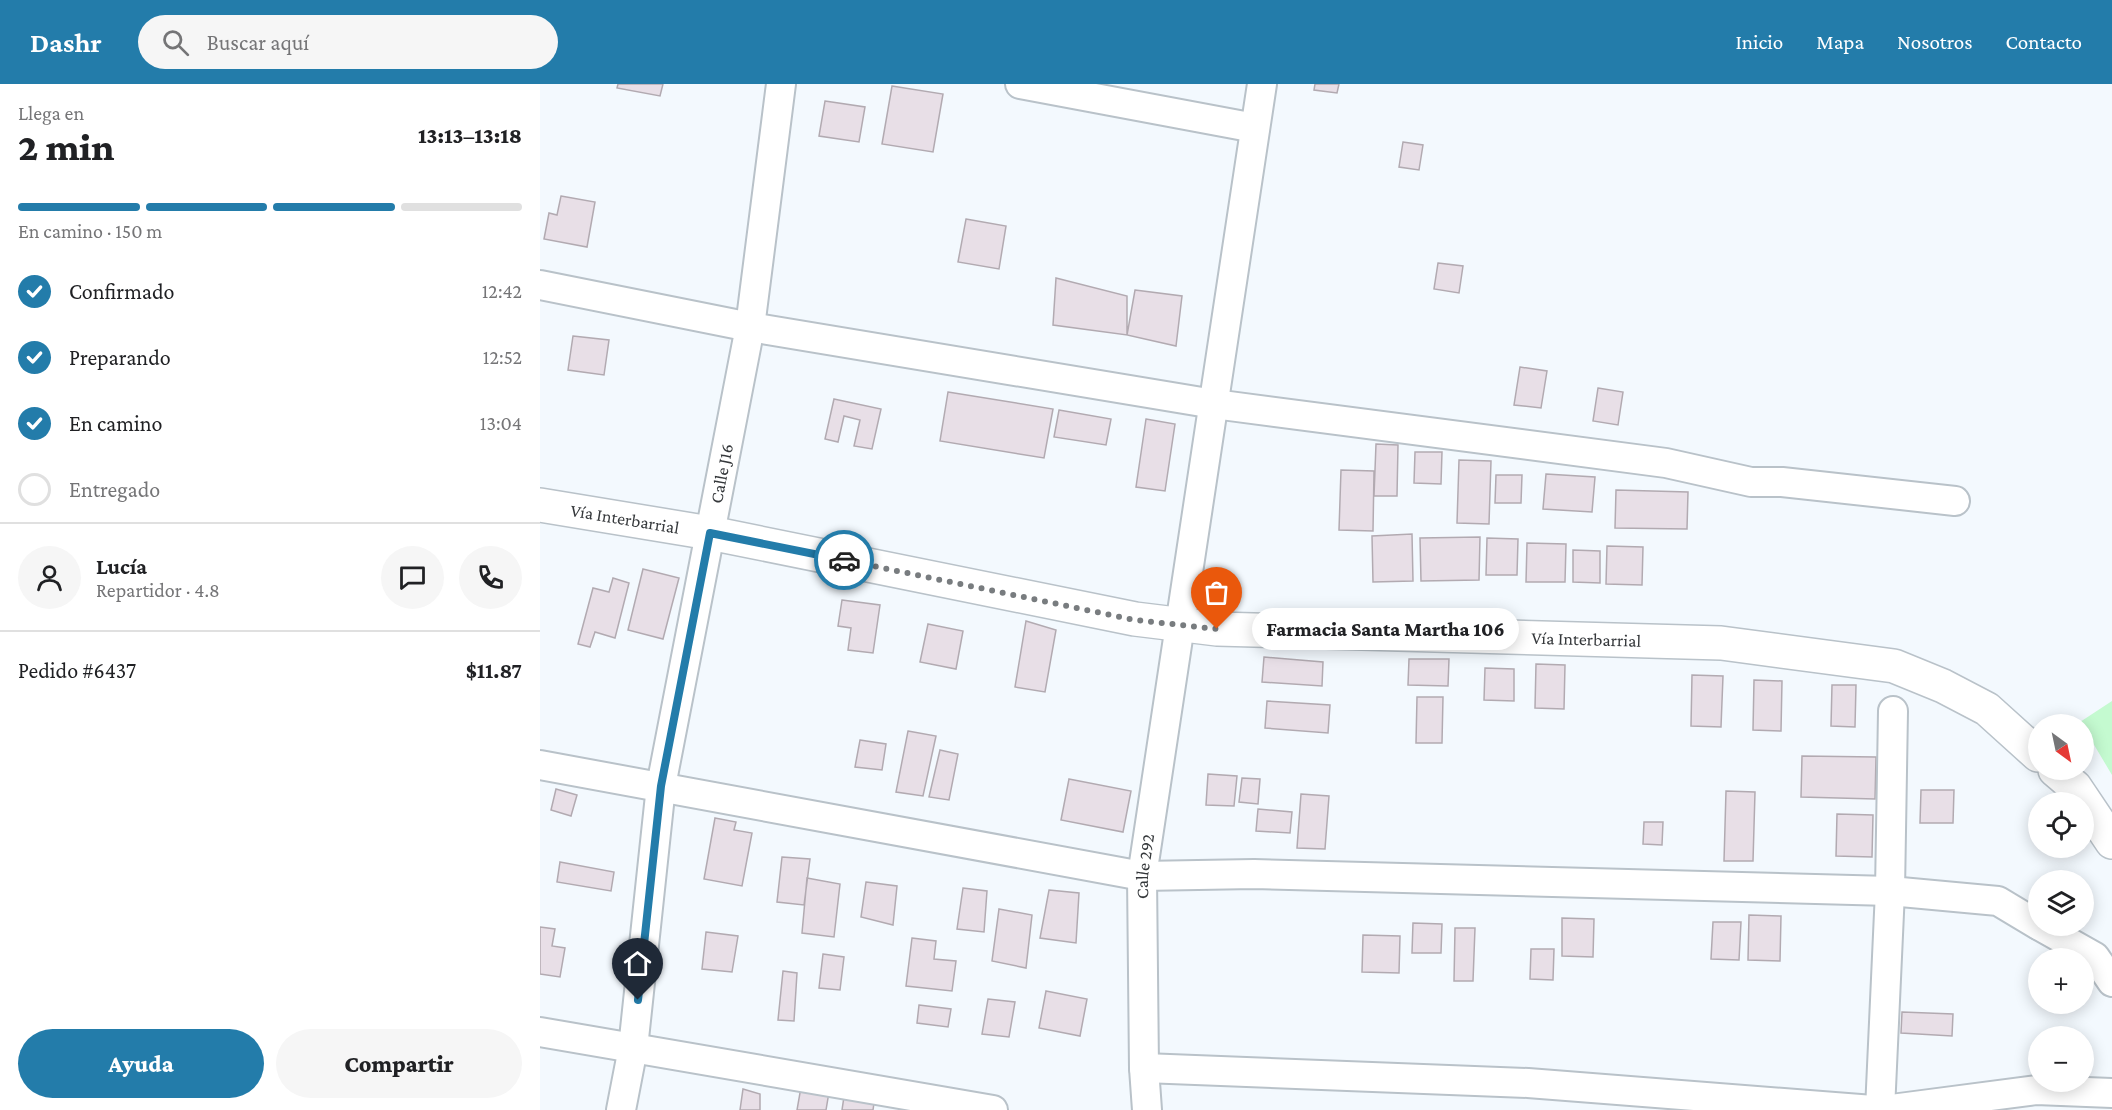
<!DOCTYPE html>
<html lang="es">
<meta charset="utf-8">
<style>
body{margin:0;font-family:"Crimson Pro",serif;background:#f6f6f6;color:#202124;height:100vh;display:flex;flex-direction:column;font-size:22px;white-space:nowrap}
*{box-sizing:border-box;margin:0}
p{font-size:20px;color:#757577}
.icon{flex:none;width:33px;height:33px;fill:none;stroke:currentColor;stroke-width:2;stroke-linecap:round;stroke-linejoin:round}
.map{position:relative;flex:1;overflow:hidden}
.details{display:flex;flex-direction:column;background:#fff;width:540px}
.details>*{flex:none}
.needle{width:39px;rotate:147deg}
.fabs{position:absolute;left:1488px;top:630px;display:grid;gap:12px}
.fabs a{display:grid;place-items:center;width:66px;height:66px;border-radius:50%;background:#fff;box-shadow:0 3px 15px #0003;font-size:30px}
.pin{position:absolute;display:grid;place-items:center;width:51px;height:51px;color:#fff;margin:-62px -26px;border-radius:50% 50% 50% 0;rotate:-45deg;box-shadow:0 0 6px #0007}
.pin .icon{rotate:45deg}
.courier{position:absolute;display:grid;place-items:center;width:60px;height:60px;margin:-30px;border:4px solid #237caa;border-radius:50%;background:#fff;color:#222;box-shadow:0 2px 8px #0007}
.bubble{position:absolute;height:42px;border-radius:21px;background:#fff;box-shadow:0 3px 15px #0003;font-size:20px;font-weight:800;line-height:42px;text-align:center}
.summary em{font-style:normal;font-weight:800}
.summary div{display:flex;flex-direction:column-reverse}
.summary{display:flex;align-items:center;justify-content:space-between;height:102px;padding:0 18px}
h1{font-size:39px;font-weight:800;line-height:45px}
.bar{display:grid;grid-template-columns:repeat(4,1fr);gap:9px 6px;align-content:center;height:72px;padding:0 18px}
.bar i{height:8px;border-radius:4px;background:#e0e0e0}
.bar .on{background:#237caa}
.bar p{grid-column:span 4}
.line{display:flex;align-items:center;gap:15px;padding:0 18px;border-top:2px solid #e0e0e0}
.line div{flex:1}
.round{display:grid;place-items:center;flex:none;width:63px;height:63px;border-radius:32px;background:#f6f6f6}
ol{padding:0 18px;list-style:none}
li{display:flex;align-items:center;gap:18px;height:66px}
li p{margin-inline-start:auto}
li .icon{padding:6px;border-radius:50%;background:#237caa;color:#fff;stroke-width:4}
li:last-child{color:#757577}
li i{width:33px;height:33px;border:3px solid #e0e0e0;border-radius:50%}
.button{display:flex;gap:12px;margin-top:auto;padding:12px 18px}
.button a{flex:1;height:69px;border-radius:36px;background:#237caa;color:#fff;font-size:24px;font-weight:800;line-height:69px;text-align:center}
.button a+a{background:#f6f6f6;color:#202124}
header{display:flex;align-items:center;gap:36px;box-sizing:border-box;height:84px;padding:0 30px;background:#237caa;color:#fff}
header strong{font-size:28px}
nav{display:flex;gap:33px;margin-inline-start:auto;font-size:21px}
.search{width:420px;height:54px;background:#f6f6f6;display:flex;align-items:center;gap:15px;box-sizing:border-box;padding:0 21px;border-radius:33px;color:#757577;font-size:22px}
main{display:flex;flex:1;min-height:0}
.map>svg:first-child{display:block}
</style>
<header>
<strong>Dashr</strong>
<div class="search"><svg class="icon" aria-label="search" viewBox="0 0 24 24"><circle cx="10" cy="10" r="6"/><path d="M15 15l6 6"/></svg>Buscar aquí</div>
<nav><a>Inicio</a><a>Mapa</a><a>Nosotros</a><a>Contacto</a></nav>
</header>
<main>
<section class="details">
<div class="summary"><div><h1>2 min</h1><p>Llega en</p></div><em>13:13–13:18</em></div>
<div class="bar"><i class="on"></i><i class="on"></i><i class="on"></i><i></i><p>En camino · 150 m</p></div>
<ol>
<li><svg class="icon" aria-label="check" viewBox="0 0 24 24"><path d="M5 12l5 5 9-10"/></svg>Confirmado<p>12:42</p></li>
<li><svg class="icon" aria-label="check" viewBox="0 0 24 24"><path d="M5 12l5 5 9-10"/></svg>Preparando<p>12:52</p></li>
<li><svg class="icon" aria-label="check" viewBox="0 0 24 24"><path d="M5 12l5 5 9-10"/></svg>En camino<p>13:04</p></li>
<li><i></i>Entregado</li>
</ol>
<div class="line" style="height:108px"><a class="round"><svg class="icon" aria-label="person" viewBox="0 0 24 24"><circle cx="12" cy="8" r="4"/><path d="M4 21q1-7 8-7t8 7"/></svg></a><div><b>Lucía</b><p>Repartidor · 4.8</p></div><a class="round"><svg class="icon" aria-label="chat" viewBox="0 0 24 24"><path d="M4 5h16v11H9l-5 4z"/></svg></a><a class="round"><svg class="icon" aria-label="phone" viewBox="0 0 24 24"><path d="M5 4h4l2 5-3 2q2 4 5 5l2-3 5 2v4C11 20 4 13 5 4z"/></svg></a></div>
<div class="line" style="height:78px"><div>Pedido #6437</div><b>$11.87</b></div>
<div class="button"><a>Ayuda</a><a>Compartir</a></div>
</section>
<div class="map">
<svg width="1572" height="1026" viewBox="0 0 1572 1026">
<rect width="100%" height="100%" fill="#f3f9fe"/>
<path fill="#c4fad0" d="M 1572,617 L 1572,691 L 1544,644 L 1544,640 L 1540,638 Z"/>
<path fill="#e8dfe7" stroke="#b2aab1" stroke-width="1.5" d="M 78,0 L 123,0 L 120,12 L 77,4 Z
M 775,0 L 799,0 L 797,9 L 774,6 Z
M 352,2 L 403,10 L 393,68 L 342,60 Z
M 285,17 L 325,23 L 319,58 L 279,52 Z
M 863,58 L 883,61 L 879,86 L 859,83 Z
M 21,112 L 55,118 L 47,163 L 4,155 L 9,129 L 17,131 Z
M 426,135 L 466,142 L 459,185 L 418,178 Z
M 898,179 L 923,182 L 919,209 L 894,205 Z
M 516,194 L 587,212 L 587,251 L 513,241 Z
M 595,206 L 642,212 L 636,262 L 587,251 Z
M 33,252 L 69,256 L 64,291 L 28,286 Z
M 980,283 L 1007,287 L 1001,324 L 974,321 Z
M 1058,304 L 1083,308 L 1078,341 L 1053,337 Z
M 408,308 L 513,325 L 504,374 L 400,357 Z
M 294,315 L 341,325 L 332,365 L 314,362 L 320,336 L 304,332 L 298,358 L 285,355 Z
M 519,326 L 571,335 L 566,361 L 514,353 Z
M 606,335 L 635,340 L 625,407 L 596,403 Z
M 836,360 L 858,361 L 857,412 L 834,412 Z
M 875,368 L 902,368 L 901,400 L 874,399 Z
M 919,376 L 951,377 L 949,440 L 917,439 Z
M 801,386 L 834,387 L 833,447 L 799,446 Z
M 1006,390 L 1055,393 L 1052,428 L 1003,425 Z
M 956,391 L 982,391 L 981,419 L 955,419 Z
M 1076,406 L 1148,408 L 1147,445 L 1075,444 Z
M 872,450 L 873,497 L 833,498 L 832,452 Z
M 940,453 L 939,496 L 881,497 L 880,454 Z
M 947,454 L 978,455 L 977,491 L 946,491 Z
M 987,459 L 1026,460 L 1025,498 L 986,498 Z
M 1067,462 L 1103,463 L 1102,501 L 1066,500 Z
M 1033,466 L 1060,467 L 1060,499 L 1033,498 Z
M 103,485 L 139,494 L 123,555 L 88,546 Z
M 73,494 L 89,499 L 75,554 L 55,548 L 50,563 L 38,560 L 53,504 L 69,508 Z
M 302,516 L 340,521 L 333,569 L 308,566 L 311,544 L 298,542 Z
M 486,537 L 516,546 L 505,608 L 475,603 Z
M 388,540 L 423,547 L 416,585 L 380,578 Z
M 724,573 L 783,578 L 782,602 L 722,598 Z
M 869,575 L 909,575 L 908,602 L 868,601 Z
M 996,580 L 1025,581 L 1024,625 L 995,624 Z
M 945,584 L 974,585 L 974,617 L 944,616 Z
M 1152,591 L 1183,592 L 1181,643 L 1151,642 Z
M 1214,596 L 1242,597 L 1241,647 L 1213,646 Z
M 1292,601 L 1316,601 L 1315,643 L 1291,642 Z
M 877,613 L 903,613 L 902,659 L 876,659 Z
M 727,617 L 790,621 L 788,649 L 725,644 Z
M 368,647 L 396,652 L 383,712 L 356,708 Z
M 320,656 L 346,660 L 342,686 L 315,683 Z
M 400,666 L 418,670 L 409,716 L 389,713 Z
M 1262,672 L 1336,673 L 1335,715 L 1261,713 Z
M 668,690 L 697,692 L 694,722 L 666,721 Z
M 702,694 L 720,695 L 718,720 L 699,718 Z
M 529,695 L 591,707 L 583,748 L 521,736 Z
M 16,705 L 37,711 L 31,732 L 11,726 Z
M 1381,706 L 1414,706 L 1413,739 L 1380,739 Z
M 1186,707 L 1215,708 L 1213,777 L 1184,777 Z
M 761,710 L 789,712 L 785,765 L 757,764 Z
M 718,725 L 752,728 L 750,749 L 716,747 Z
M 1297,730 L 1333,731 L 1332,773 L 1296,772 Z
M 175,734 L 196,738 L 194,746 L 212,749 L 202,802 L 164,795 Z
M 1104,738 L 1123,738 L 1122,761 L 1103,760 Z
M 242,773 L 270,775 L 264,821 L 237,818 Z
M 20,778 L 74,788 L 71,807 L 17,798 Z
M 267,794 L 300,800 L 294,853 L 262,849 Z
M 326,798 L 357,802 L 353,841 L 321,833 Z
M 423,804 L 447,807 L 444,848 L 417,845 Z
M 509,806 L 539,809 L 536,859 L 500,854 Z
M 459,825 L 492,831 L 486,884 L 452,877 Z
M 1209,831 L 1241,832 L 1240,877 L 1208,876 Z
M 1022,834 L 1054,835 L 1053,873 L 1022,872 Z
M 1173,838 L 1201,838 L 1199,876 L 1171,875 Z
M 873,839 L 902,840 L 901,869 L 872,869 Z
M 0,843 L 15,845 L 12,862 L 25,864 L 20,893 L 0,890 Z
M 915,844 L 935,844 L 933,897 L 914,897 Z
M 166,848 L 198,852 L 192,888 L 162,885 Z
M 823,851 L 860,852 L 859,889 L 822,888 Z
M 372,854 L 396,857 L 394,875 L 416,877 L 412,907 L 366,902 Z
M 991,865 L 1014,865 L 1013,896 L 990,895 Z
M 283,870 L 304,873 L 300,906 L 279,904 Z
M 243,887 L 257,889 L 254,937 L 238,936 Z
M 506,907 L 547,915 L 540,952 L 499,944 Z
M 448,915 L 475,918 L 469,953 L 442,950 Z
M 379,921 L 411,925 L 408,943 L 377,939 Z
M 1362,928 L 1413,930 L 1412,952 L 1361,949 Z
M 261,1003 L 289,1008 L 286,1026 L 257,1026 Z
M 203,1005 L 220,1010 L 220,1026 L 200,1026 Z
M 305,1006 L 335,1012 L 333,1026 L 302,1026 Z"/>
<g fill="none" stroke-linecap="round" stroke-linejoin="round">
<g stroke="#b9c2c9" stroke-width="32">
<g id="minor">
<path d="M 480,0 L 715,44"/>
<path d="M 0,201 L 210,243 L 674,320 L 1126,379 L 1211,398 L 1242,398 L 1415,417"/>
<path d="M 0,681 L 602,792 L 714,790 L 1350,807 L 1458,817 L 1498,841"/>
<path d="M 1500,842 L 1555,873 L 1572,898"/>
<path d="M 0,948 L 453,1026"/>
<path d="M 604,984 L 988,999 L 1333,1026"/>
<path id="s1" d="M 81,1026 L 93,964 L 121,702 L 210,243 L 241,0"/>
<path id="s2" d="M 607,1026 L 604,984 L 602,792 L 722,0"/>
<path d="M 1340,1026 L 1350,807 L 1353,627"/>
<path d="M 1344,1026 L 1496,1006 L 1572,1009"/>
</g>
</g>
<g stroke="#b9c2c9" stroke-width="36">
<g id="primary">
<path id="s3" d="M 0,421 L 170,449 L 595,535 L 677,545 L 1181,559 L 1354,582 L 1403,602 L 1447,625 L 1498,671"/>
<path d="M 1515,686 L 1535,703 L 1572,758"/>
</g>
</g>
<use href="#minor" stroke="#fff" stroke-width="28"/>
<use href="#primary" stroke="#fff" stroke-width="33"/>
</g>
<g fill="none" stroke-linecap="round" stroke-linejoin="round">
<path stroke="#787c7f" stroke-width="6" stroke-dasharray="0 10.8" d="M 304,476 L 595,536 L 677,545"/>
<path stroke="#237caa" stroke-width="8" d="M 98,916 L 121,702 L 170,449 L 304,476"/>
</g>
<g text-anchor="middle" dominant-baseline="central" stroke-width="4.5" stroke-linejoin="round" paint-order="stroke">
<g font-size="18" fill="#35383b" stroke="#fff">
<text stroke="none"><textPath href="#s1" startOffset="645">Calle J16</textPath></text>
<text stroke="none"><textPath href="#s3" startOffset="86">Vía Interbarrial</textPath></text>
<text stroke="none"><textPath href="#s3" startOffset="1058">Vía Interbarrial</textPath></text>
<text stroke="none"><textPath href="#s2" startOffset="244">Calle 292</textPath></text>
</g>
</g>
</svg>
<div class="fabs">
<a><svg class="needle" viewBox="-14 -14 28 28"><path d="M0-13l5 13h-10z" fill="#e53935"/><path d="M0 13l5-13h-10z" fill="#757577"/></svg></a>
<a><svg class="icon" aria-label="locate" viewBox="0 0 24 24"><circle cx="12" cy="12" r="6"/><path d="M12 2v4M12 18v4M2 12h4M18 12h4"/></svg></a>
<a><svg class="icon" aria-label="layers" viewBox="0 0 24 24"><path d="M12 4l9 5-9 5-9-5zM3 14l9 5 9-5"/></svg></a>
<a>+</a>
<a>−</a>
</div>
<div class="pin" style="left:677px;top:545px;background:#ea580c"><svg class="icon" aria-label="bag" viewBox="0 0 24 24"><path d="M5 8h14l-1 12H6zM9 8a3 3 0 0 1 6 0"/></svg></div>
<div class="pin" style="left:98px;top:916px;background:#1f2937"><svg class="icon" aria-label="home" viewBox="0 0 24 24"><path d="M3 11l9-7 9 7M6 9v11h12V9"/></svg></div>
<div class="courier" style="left:304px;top:476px"><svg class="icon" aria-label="car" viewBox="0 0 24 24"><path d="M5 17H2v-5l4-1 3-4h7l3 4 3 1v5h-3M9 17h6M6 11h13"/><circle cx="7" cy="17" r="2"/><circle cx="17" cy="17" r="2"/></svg></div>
<div class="bubble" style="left:712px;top:524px;width:267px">Farmacia Santa Martha 106</div>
</div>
</main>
